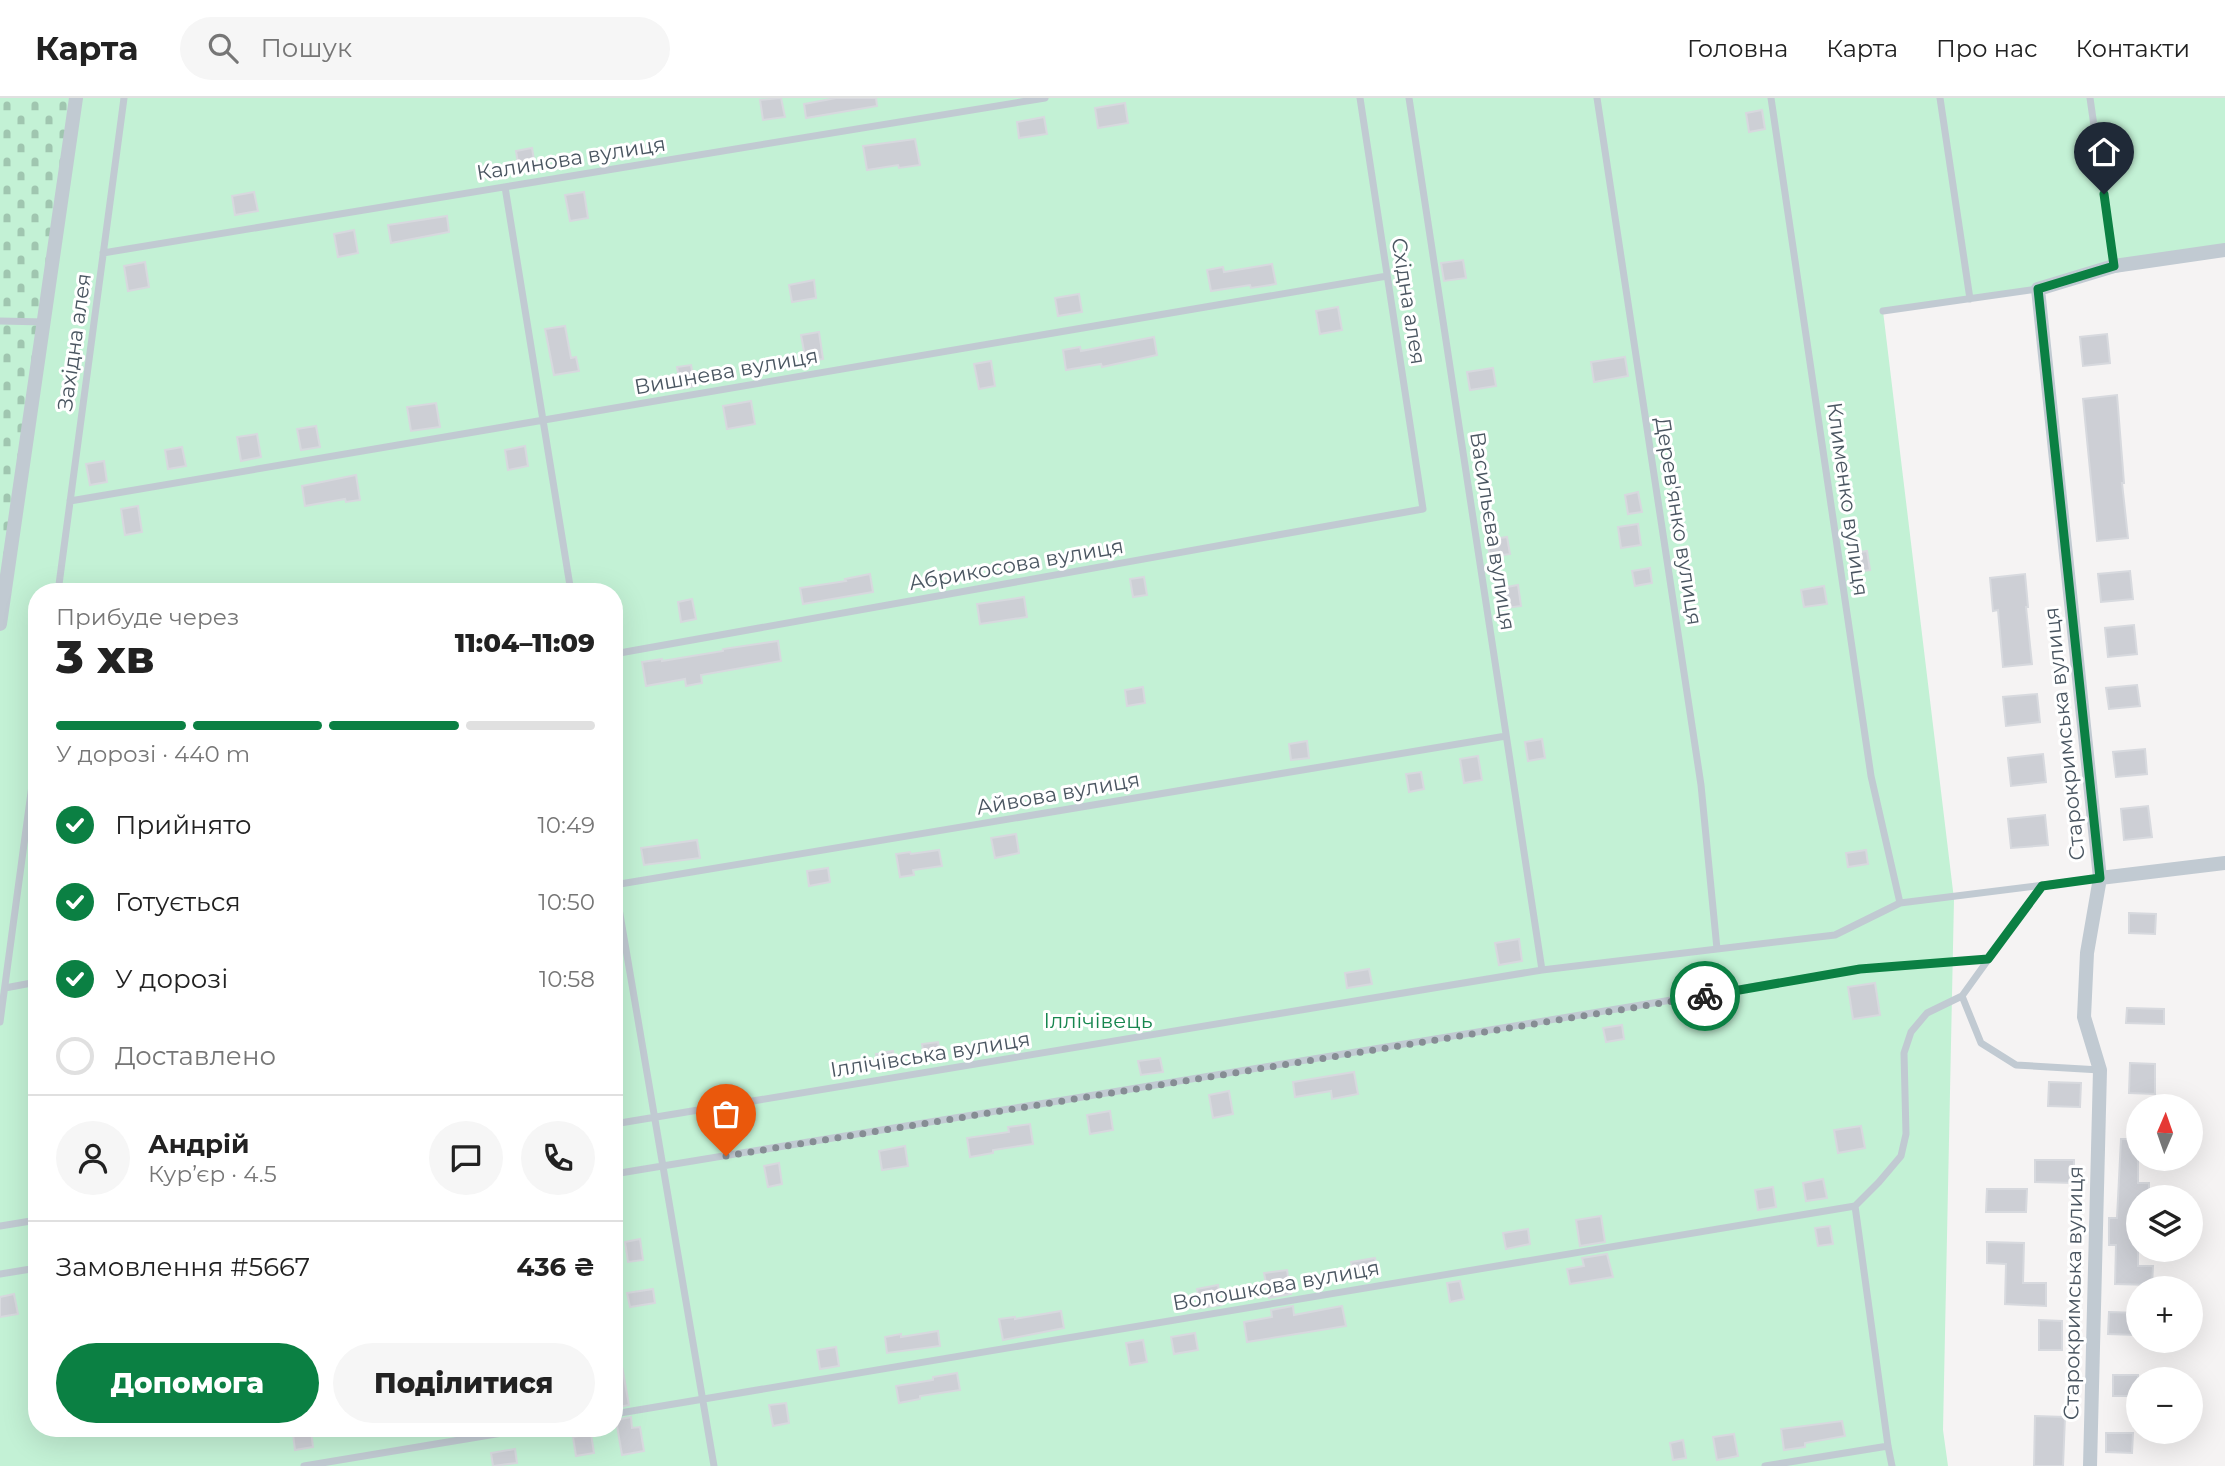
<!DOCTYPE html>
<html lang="uk">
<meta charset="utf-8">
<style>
body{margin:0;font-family:Montserrat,sans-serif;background:#f6f6f6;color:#222;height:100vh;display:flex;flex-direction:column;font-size:26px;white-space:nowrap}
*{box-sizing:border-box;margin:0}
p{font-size:23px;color:#767676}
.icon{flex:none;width:38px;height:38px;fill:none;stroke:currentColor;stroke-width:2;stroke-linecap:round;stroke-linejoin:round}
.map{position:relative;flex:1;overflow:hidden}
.sheet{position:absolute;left:28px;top:485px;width:595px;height:854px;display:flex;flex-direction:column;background:#fff;border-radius:28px;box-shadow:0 7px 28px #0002}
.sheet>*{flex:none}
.needle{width:46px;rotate:2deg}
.controls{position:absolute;left:2126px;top:996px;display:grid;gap:14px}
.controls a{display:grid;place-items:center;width:77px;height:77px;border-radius:50%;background:#fff;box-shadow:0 7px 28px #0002;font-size:35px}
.pin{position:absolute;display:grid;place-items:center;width:60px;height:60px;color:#fff;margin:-72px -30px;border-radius:50% 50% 50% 0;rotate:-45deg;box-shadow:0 0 7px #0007}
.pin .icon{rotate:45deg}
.courier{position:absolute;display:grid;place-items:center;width:70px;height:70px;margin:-35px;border:5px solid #0b8043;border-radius:50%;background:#fff;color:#222;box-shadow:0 2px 9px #0007}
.overview em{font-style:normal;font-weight:800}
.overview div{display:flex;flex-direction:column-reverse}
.overview{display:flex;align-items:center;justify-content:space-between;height:119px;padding:0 28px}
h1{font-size:46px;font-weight:800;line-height:52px}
.bar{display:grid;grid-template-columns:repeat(4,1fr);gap:10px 7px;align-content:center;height:84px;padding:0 28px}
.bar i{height:9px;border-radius:5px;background:#e0e0e0}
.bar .on{background:#0b8043}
.bar p{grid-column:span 4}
.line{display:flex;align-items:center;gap:18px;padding:0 28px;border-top:2px solid #e0e0e0}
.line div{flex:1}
.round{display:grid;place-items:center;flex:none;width:74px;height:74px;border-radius:37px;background:#f6f6f6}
ol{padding:0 28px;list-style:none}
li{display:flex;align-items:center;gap:21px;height:77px}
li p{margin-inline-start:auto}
li .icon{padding:7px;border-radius:50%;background:#0b8043;color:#fff;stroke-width:4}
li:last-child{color:#767676}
li i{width:38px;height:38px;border:4px solid #e0e0e0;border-radius:50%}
.primary-button{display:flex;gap:14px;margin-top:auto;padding:14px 28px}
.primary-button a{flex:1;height:80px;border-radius:42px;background:#0b8043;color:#fff;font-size:28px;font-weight:800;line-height:80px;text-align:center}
.primary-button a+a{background:#f6f6f6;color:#222}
header{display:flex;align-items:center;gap:42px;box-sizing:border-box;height:98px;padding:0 35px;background:#fff;border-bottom:2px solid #e0e0e0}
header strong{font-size:33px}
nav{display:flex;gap:38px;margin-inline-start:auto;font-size:24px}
.search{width:490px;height:63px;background:#f6f6f6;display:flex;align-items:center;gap:18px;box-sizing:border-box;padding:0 24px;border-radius:38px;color:#767676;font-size:26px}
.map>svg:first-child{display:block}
</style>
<header>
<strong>Карта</strong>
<div class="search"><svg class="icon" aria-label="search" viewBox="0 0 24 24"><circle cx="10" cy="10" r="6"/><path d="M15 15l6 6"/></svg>Пошук</div>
<nav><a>Головна</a><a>Карта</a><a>Про нас</a><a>Контакти</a></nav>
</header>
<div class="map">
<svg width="2225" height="1368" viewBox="0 0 2225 1368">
<defs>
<pattern id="cemetery-stones" width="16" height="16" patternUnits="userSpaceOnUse" patternTransform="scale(1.75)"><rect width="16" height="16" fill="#c3f1d5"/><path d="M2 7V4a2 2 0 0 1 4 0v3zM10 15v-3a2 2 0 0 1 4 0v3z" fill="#a0c6b0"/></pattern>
</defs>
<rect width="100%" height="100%" fill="#f5f3f3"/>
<path fill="#c3f1d5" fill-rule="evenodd" d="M 76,0 L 2225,0 L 2225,152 L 2038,191 L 1883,213 L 1954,801 L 1943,1332 L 1948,1368 L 0,1368 L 0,526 ZM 37,494 L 614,494 L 614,1330 L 37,1330 Z"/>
<path fill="url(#cemetery-stones)" d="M 0,0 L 76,0 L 0,526 Z"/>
<path fill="#cdcfd5" stroke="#d7d9de" stroke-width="2" d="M 781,0 L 785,19 L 763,22 L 760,2 Z
M 836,0 L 876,0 L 877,8 L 806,20 L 804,6 Z
M 1125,5 L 1128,25 L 1098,30 L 1095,10 Z
M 1762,12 L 1765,31 L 1749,34 L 1746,15 Z
M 1044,19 L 1047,36 L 1019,40 L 1017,24 Z
M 915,41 L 920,67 L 899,70 L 898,67 L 867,72 L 863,48 Z
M 532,50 L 535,68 L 519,71 L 516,53 Z
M 254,94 L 258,113 L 235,117 L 232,98 Z
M 584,94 L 588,120 L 570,123 L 565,97 Z
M 447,118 L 449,134 L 391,145 L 388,127 Z
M 354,132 L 358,155 L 338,159 L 334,136 Z
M 1463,162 L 1466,180 L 1444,183 L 1441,165 Z
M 145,164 L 149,189 L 128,193 L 124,168 Z
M 1272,166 L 1276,186 L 1251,190 L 1250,187 L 1211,193 L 1207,172 L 1223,169 L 1224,174 Z
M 814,182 L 816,200 L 792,204 L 789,187 Z
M 1079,196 L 1082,214 L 1058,218 L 1055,200 Z
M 1338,209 L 1342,232 L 1320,236 L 1316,213 Z
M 565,228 L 571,260 L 576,259 L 579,273 L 554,277 L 545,231 Z
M 819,234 L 823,261 L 806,264 L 801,237 Z
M 2107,236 L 2110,265 L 2083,268 L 2080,239 Z
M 1154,239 L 1157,257 L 1102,269 L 1101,266 L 1066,272 L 1063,252 L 1080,249 L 1081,253 Z
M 1625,259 L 1628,278 L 1594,284 L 1591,264 Z
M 991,263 L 995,288 L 979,291 L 974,266 Z
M 691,267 L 695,288 L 681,291 L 677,269 Z
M 1493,270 L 1496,288 L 1470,292 L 1467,274 Z
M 2117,297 L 2124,385 L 2122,385 L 2128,440 L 2097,443 L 2083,301 Z
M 751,303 L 755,326 L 727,331 L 723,308 Z
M 436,305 L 440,329 L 411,333 L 407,309 Z
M 316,328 L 320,349 L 301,352 L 297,331 Z
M 257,336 L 261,359 L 241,363 L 237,339 Z
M 525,348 L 528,368 L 508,372 L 505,352 Z
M 182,349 L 186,368 L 168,371 L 165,352 Z
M 104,363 L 107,384 L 90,387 L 86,366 Z
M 356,377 L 360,402 L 346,404 L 345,401 L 305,408 L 302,388 Z
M 1638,394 L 1642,414 L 1628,416 L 1625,397 Z
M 138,408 L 142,434 L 125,437 L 121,411 Z
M 1638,426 L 1641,447 L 1621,450 L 1618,429 Z
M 1507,439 L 1510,456 L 1490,459 L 1487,442 Z
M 1867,453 L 1870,472 L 1852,475 L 1849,456 Z
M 1650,470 L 1652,485 L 1635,488 L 1632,473 Z
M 2130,473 L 2133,501 L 2101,504 L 2098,476 Z
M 870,476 L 873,494 L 803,506 L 800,490 L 846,483 L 845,481 Z
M 2025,476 L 2028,509 L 2026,509 L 2032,566 L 2003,569 L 1998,512 L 1993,513 L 1990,480 Z
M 1144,479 L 1147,497 L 1133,499 L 1130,481 Z
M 1518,487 L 1521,508 L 1499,511 L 1496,491 Z
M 1824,488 L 1827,506 L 1804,509 L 1801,492 Z
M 1024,499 L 1027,519 L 980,526 L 977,506 Z
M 692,501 L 696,521 L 681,524 L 678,504 Z
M 2134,527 L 2137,556 L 2108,559 L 2105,530 Z
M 778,543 L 781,563 L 701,577 L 702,585 L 686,588 L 685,581 L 646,588 L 642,564 L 662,561 L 662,563 L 723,553 L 723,551 Z
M 2137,587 L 2140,608 L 2109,611 L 2106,590 Z
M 1143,589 L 1145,605 L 1127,608 L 1125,592 Z
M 2037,596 L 2040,624 L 2006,628 L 2003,599 Z
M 1542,641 L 1545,660 L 1528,663 L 1525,644 Z
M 1307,643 L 1309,660 L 1291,662 L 1289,646 Z
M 2145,651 L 2147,676 L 2116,679 L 2113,654 Z
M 2043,656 L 2046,684 L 2011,688 L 2008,660 Z
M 1478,658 L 1482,682 L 1464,685 L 1460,661 Z
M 1421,674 L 1424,691 L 1409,694 L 1406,676 Z
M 2148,708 L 2152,739 L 2124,742 L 2121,711 Z
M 2045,717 L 2048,747 L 2011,750 L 2008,721 Z
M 1016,736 L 1019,755 L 995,760 L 991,740 Z
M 697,742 L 700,760 L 644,767 L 641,750 Z
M 939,752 L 942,768 L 913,772 L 914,777 L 900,779 L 896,756 L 910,754 L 911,756 Z
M 1866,752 L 1868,766 L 1848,769 L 1846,755 Z
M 828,770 L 830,784 L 809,788 L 807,773 Z
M 2129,815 L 2156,816 L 2155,836 L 2129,835 Z
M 1519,841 L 1522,863 L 1499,867 L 1495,845 Z
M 1369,871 L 1372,886 L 1347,890 L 1345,875 Z
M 1875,885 L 1880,917 L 1853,921 L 1848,889 Z
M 2127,910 L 2164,911 L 2164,926 L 2126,925 Z
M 1622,927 L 1624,941 L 1606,944 L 1603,930 Z
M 938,944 L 941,961 L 925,964 L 922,946 Z
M 893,953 L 896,970 L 879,973 L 876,956 Z
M 1160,960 L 1163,974 L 1141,977 L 1138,963 Z
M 2130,965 L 2155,966 L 2155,996 L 2129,995 Z
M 1354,974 L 1358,996 L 1332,1001 L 1331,993 L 1295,999 L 1293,984 Z
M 2049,984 L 2081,985 L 2080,1009 L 2048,1008 Z
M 1229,993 L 1233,1016 L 1213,1020 L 1209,997 Z
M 1110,1013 L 1113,1032 L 1090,1036 L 1087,1017 Z
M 1030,1026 L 1033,1046 L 993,1052 L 993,1055 L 970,1059 L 967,1040 L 1009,1034 L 1008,1029 Z
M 1861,1028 L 1865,1050 L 1838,1055 L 1834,1032 Z
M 2121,1041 L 2138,1041 L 2138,1085 L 2149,1085 L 2149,1099 L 2138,1099 L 2138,1168 L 2153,1168 L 2152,1187 L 2115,1186 L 2116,1147 L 2109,1147 L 2109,1120 L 2117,1120 Z
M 905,1048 L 908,1068 L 882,1072 L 879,1053 Z
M 2035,1062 L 2074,1062 L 2074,1085 L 2035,1084 Z
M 779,1065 L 782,1086 L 768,1089 L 764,1068 Z
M 1823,1081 L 1827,1100 L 1806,1103 L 1803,1085 Z
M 1773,1089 L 1776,1109 L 1758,1112 L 1755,1092 Z
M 1987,1091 L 2027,1091 L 2026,1114 L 1986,1114 Z
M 1601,1118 L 1605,1144 L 1580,1148 L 1576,1122 Z
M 1830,1128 L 1833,1146 L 1818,1148 L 1815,1130 Z
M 1528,1131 L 1530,1146 L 1506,1151 L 1503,1135 Z
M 640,1141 L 643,1162 L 628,1164 L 625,1144 Z
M 1987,1144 L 2024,1145 L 2023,1185 L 2046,1185 L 2046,1208 L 2005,1206 L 2006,1166 L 1987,1165 Z
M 1607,1156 L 1613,1179 L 1570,1186 L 1567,1171 L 1584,1168 L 1582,1160 Z
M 1375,1160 L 1378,1177 L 1354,1181 L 1351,1164 Z
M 1287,1172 L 1291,1196 L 1269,1200 L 1264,1175 Z
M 1460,1183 L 1464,1201 L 1450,1204 L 1447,1185 Z
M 1218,1187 L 1221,1207 L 1200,1210 L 1197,1191 Z
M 653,1191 L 655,1205 L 630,1209 L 627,1195 Z
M 14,1196 L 18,1216 L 0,1219 L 0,1199 Z
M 1293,1208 L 1294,1217 L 1342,1208 L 1346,1228 L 1247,1244 L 1244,1224 L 1272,1219 L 1271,1212 Z
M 1061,1213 L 1064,1230 L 1003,1242 L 999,1221 L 1015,1219 L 1015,1221 Z
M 2109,1214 L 2138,1215 L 2137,1237 L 2108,1236 Z
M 2039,1222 L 2062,1223 L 2062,1252 L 2039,1252 Z
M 938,1233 L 940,1248 L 887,1255 L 885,1239 L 901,1236 L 901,1239 Z
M 1195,1235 L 1198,1252 L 1174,1256 L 1171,1239 Z
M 1143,1242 L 1147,1264 L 1130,1267 L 1126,1245 Z
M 836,1249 L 839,1268 L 820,1271 L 817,1252 Z
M 614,1268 L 622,1268 L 629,1307 L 614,1310 Z
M 957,1275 L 960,1292 L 920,1298 L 920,1301 L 899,1305 L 896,1288 L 933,1282 L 933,1279 Z
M 2113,1277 L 2138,1277 L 2138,1298 L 2113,1298 Z
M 786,1305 L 789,1325 L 773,1328 L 769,1307 Z
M 2035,1318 L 2065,1319 L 2063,1368 L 2034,1368 Z
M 631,1319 L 632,1330 L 640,1329 L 644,1353 L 622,1357 L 616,1322 Z
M 1842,1323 L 1845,1338 L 1805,1345 L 1805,1349 L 1784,1352 L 1781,1331 Z
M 311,1333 L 313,1349 L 295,1352 L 293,1336 Z
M 2106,1335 L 2133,1335 L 2132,1355 L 2106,1354 Z
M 591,1336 L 594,1355 L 576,1358 L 573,1339 Z
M 1734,1336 L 1738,1358 L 1717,1362 L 1713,1339 Z
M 1683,1342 L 1686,1360 L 1673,1362 L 1670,1345 Z
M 515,1351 L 517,1365 L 493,1368 L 491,1355 Z"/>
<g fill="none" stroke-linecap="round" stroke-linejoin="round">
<path stroke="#c1cad2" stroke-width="7" d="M 1409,0 L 1542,872
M 1597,0 L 1701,687 L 1717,851
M 1771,0 L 1871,678 L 1900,805
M 1940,0 L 1970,201
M 2090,0 L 2114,168
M 505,89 L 571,494
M 103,155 L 1045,0
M 1883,213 L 2038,191
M 0,223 L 45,224
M 70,403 L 1387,178
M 58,494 L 124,0
M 614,556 L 1423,411 L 1360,0
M 614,781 L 714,1368
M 614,787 L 1506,638
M 5,890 L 37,884
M 1962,898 L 1981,945 L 2016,967 L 2100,972
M 0,924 L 37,650
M 614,1026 L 1542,872 L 1835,837 L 1900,805 L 2099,780
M 614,1076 L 1860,871 L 1988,861
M 1855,1108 L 1879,1084 L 1901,1058 L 1906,1036 L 1904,955 L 1911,934 L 1927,915 L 1962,898 L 2042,787
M 1855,1108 L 1888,1348 L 1892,1368
M 0,1128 L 37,1122
M 0,1176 L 37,1170
M 614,1316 L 1855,1108
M 304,1368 L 532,1330
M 1765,1368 L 1888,1348"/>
<path stroke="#c1cad2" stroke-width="14" d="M 0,526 L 76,0
M 2100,780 L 2225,765
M 2090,1368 L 2100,972 L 2084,919 L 2087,855 L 2100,780 L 2038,191 L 2114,168 L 2225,152"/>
</g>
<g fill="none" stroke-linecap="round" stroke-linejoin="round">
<path stroke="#868d94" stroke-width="7" stroke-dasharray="0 12.6" d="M 726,1058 L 1705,898"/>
<path stroke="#0b8043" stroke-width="9" d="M 1705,898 L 1860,871 L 1988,861 L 2042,788 L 2100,780 L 2038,191 L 2114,168 L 2104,96"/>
</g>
<g text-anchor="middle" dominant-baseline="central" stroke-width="6" stroke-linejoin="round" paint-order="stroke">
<g font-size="21" fill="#4a5661" stroke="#fff">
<text transform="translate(571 60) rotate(-9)">Калинова вулиця</text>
<text transform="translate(1409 203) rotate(81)">Східна алея</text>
<text transform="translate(74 244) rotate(-82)">Західна алея</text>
<text transform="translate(726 273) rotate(-10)">Вишнева вулиця</text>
<text transform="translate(1848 401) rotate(82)">Клименко вулиця</text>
<text transform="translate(1679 423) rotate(81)">Дерев'янко вулиця</text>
<text transform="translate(1493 433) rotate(81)">Васильєва вулиця</text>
<text transform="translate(1016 466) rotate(-10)">Абрикосова вулиця</text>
<text transform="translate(2064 636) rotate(-96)">Старокримська вулиця</text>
<text transform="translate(1058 695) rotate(-10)">Айвова вулиця</text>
<text transform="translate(930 956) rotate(-9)">Іллічівська вулиця</text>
<text transform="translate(1276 1187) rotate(-10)">Волошкова вулиця</text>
<text transform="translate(2073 1195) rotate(-89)">Старокримська вулиця</text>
</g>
<g font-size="21" fill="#17864f" stroke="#fff">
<text x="1098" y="922">Іллічівець</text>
</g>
</g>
</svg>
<div class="controls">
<a><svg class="needle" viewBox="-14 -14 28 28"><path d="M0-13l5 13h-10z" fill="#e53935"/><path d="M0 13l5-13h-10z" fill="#767676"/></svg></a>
<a><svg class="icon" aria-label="layers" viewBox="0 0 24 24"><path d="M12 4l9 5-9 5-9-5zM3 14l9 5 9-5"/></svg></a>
<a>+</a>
<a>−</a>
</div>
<div class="pin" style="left:726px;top:1058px;background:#ea580c"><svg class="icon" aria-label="bag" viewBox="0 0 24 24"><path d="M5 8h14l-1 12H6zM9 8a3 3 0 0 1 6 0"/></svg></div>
<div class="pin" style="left:2104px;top:96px;background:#1f2937"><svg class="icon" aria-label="home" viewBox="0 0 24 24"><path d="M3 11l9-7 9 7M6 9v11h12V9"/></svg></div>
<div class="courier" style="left:1705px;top:898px"><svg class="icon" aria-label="bike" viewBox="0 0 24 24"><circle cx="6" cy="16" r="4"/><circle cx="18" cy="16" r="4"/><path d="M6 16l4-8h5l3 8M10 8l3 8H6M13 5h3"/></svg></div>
<section class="sheet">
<div class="overview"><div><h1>3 хв</h1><p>Прибуде через</p></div><em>11:04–11:09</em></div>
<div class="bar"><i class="on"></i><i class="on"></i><i class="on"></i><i></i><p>У дорозі · 440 m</p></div>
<ol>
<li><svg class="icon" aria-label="check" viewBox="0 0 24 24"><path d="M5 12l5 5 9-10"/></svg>Прийнято<p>10:49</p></li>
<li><svg class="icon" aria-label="check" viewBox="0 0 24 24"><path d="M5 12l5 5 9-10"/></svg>Готується<p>10:50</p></li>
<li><svg class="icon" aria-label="check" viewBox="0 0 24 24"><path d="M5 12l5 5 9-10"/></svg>У дорозі<p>10:58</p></li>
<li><i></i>Доставлено</li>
</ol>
<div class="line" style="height:126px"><a class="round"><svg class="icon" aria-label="person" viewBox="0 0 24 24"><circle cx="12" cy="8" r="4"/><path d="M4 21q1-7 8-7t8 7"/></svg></a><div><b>Андрій</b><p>Кур’єр · 4.5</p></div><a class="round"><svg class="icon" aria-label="chat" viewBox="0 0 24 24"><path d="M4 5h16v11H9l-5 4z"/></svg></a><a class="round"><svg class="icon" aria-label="phone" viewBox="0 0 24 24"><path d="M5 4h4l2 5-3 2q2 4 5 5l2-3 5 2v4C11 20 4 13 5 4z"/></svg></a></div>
<div class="line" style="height:91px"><div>Замовлення #5667</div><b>436 ₴</b></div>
<div class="primary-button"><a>Допомога</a><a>Поділитися</a></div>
</section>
</div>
